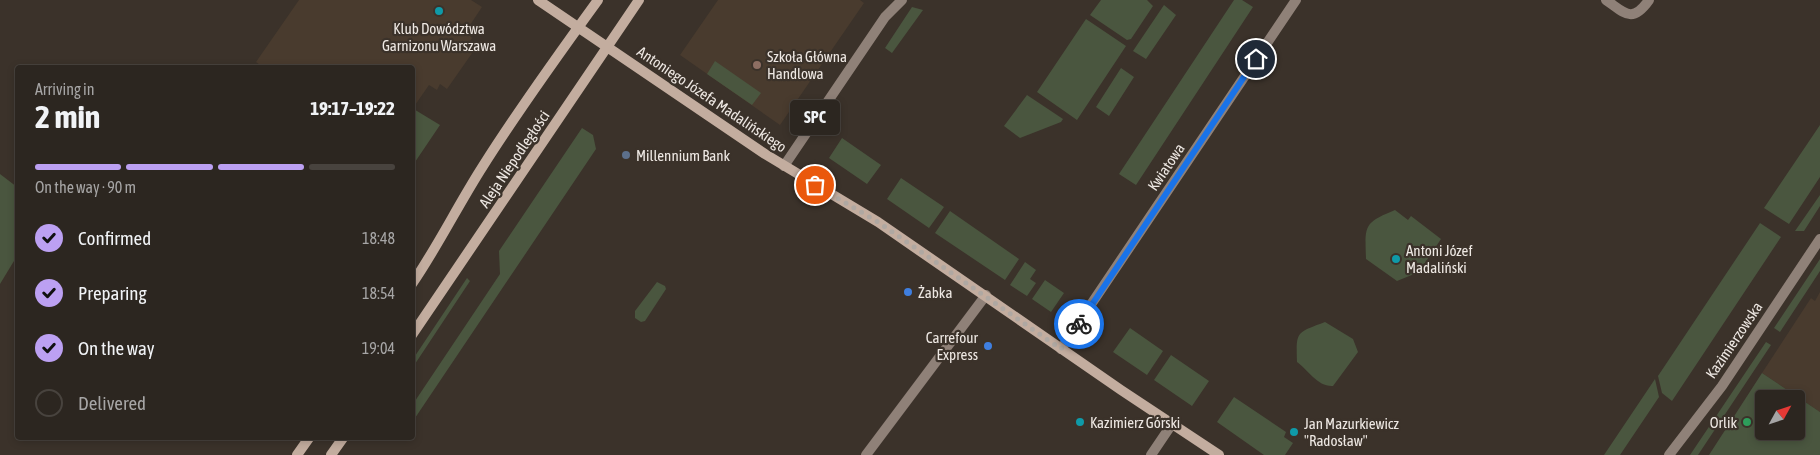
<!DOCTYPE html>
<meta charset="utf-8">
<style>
body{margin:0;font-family:"Asap Condensed",sans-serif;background:#38322d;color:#f1f3f6;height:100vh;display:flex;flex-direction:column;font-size:19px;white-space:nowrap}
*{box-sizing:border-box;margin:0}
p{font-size:16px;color:#a6a5a5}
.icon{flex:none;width:28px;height:28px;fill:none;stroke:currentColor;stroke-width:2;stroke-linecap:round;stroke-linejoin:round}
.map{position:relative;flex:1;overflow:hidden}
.drawer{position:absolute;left:15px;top:65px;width:400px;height:375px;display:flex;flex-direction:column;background:#2c2620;border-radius:5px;box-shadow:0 2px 8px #0003,0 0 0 1px #48433e}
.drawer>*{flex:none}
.needle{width:32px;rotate:50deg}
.tools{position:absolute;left:1755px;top:390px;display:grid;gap:10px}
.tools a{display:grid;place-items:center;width:50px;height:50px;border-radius:5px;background:#2c2620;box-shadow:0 2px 8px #0003,0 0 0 1px #48433e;font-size:25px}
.pin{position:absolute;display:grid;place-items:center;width:42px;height:42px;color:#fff;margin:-21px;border:2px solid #fff;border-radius:50%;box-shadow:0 1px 5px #0007}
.courier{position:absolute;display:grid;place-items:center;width:50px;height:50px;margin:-25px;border:4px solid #1a73e8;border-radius:50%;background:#fff;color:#222;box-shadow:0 1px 6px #0007}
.bubble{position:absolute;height:35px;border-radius:5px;background:#2c2620;box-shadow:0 2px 8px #0003,0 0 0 1px #48433e;font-size:16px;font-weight:700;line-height:35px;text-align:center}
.summary em{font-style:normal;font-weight:700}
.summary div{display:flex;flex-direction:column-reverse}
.summary{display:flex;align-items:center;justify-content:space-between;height:85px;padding:0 20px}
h1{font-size:32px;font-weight:700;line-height:38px}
.bar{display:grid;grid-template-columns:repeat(4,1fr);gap:8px 5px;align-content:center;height:60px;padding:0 20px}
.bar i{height:6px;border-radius:4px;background:#48433e}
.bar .current{background:#bca0f2}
.bar p{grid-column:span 4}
ol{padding:0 20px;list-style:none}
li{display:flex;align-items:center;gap:15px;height:55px}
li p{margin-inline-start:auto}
li .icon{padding:5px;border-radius:50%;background:#bca0f2;color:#111;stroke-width:4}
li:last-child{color:#a6a5a5}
li i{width:28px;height:28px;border:2px solid #48433e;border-radius:50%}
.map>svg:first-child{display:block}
</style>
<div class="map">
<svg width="1820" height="455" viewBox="0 0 1820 455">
<rect width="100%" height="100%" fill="#3b322a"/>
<path fill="#493b2e" d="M 299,0 L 471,0 L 482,7 L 466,31 L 472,38 L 468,44 L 475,49 L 447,89 L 440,84 L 437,90 L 429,85 L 413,108 L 412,68 L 264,68 L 256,62 Z
M 718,0 L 860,0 L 864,3 L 780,125 L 680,55 Z
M 1820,292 L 1820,412 L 1762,373 L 1811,298 L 1815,301 Z"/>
<path fill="#4a563f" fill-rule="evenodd" d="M 1101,0 L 1147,0 L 1153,6 L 1131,39 L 1127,40 L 1090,15 Z
M 1234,0 L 1242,0 L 1253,7 L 1136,185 L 1119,174 Z
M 1164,5 L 1176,15 L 1146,59 L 1133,51 Z
M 912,7 L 923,10 L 892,53 L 885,48 Z
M 1086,19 L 1126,46 L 1077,120 L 1037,92 Z
M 715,61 L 761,93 L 752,105 L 707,74 Z
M 1121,68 L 1134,77 L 1109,116 L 1096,107 Z
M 1027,95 L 1063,119 L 1061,122 L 1020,138 L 1004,126 Z
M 412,108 L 440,125 L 413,165 L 412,165 Z
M 1820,125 L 1820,177 L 1789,224 L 1764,208 Z
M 582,128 L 593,135 L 596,149 L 413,421 L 413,404 L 500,274 L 499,251 Z
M 842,138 L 881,165 L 867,184 L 829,158 Z
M 0,174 L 17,187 L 17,256 L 0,284 Z
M 901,178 L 944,207 L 929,228 L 887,199 Z
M 1820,195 L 1820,206 L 1804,231 L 1795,231 Z
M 1395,210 L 1408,220 L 1411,216 L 1441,239 L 1419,272 L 1397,281 L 1366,259 C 1365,226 1363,223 1395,210 Z
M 950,211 L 1019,259 L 1005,280 L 935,233 Z
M 1760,223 L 1781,237 L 1672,401 L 1662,393 L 1658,376 Z
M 1820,259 L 1820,271 L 1780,332 L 1774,328 Z
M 1025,262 L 1036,270 L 1030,279 L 1036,283 L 1027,296 L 1010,285 Z
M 467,278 L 470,281 L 413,367 L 413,359 Z
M 1045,280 L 1064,293 L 1051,312 L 1032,299 Z
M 657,282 L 665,286 L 666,289 L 645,321 L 641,322 L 635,318 L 635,311 Z
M 1325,322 L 1353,339 L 1358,352 L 1333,386 C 1318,387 1308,370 1297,362 C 1296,331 1296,333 1325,322 Z
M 1130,328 L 1163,351 L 1147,375 L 1113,352 Z
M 1766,342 L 1771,345 L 1698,455 L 1690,455 Z
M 1171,355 L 1209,381 L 1192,406 L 1154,380 Z
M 1762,373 L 1820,412 L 1820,455 L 1709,455 ZM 1764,399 L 1796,399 L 1796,431 L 1764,431 Z
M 1655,379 L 1659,397 L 1620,455 L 1604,455 Z
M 1234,397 L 1286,432 L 1284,437 L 1293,443 L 1285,455 L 1264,455 L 1217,422 Z"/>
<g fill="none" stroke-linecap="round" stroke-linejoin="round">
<path stroke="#8f8178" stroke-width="10" d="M 1606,0 C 1625,13 1632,24 1649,0
M 784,166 L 885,17 L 902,0
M 1061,349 L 1296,0
M 866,455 L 986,295
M 1151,455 L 1172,424
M 1669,455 L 1722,386 L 1820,239"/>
<path stroke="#c3ad9f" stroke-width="10" d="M 538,0 L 765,154 L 878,222 L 1121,390 L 1219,455
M 412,284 C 438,246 458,205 483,166 C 519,109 558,55 598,0
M 412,335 L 639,0
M 297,455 L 309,438
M 331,455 L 343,438"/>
</g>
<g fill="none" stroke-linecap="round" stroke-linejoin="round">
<path stroke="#afa8a2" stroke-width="5" stroke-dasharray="0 9" d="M 815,185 L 878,222 L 1061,349 L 1079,324"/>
<path stroke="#1a73e8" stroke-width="6" d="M 1079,324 L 1256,59"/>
</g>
<g fill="#0f9aa8" stroke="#3b322a" stroke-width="2">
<circle cx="439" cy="11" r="5"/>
<circle cx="1396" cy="259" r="5"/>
<circle cx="1080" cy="422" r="5"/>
<circle cx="1294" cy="432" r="5"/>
</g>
<circle fill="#8d6e63" stroke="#3b322a" stroke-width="2" cx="757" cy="65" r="5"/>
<circle fill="#5c6f8a" stroke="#3b322a" stroke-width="2" cx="626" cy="155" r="5"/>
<g fill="#3f7fe0" stroke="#3b322a" stroke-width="2">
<circle cx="908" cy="292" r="5"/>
<circle cx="988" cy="346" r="5"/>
</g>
<circle fill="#2e9e5b" stroke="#3b322a" stroke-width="2" cx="1747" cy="422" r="5"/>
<g text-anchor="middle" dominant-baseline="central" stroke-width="4.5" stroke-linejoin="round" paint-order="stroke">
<g font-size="15" fill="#eee8e3" stroke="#3b322a" text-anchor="start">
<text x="439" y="28" text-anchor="middle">Klub Dowództwa<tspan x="439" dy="17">Garnizonu Warszawa</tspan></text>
<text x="767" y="56">Szkoła Główna<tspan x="767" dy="17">Handlowa</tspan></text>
<text x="636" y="155">Millennium Bank</text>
<text x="1406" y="250">Antoni Józef<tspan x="1406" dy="17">Madaliński</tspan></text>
<text x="918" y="292">Żabka</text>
<text x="978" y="337" text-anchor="end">Carrefour<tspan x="978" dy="17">Express</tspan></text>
<text x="1090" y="422">Kazimierz Górski</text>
<text x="1737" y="422" text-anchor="end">Orlik</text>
<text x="1304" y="423">Jan Mazurkiewicz<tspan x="1304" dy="17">"Radosław"</tspan></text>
</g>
<g font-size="15" fill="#eee8e3" stroke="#3b322a">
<text transform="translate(712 99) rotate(34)">Antoniego Józefa Madalińskiego</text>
<text transform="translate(514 159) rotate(-56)">Aleja Niepodległości</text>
<text transform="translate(1166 167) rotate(-56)">Kwiatowa</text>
<text transform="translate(1734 340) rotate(-56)">Kazimierzowska</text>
</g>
</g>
</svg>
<div class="tools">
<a><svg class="needle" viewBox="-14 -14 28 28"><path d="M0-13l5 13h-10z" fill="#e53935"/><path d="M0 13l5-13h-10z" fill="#a6a5a5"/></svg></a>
</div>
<div class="pin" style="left:815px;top:185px;background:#ea580c"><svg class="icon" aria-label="bag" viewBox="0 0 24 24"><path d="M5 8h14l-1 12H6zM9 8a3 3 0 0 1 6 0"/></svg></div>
<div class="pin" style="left:1256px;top:59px;background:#1f2937"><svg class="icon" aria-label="home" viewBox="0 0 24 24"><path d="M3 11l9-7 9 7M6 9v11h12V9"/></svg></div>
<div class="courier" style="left:1079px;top:324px"><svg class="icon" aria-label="bike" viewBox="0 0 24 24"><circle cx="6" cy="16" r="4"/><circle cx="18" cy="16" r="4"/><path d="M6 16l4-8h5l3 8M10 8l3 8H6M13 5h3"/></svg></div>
<div class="bubble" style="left:790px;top:100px;width:50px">SPC</div>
<section class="drawer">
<div class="summary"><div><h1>2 min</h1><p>Arriving in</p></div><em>19:17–19:22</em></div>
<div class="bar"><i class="current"></i><i class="current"></i><i class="current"></i><i></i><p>On the way · 90 m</p></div>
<ol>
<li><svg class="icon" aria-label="check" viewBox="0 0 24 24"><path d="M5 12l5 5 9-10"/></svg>Confirmed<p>18:48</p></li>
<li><svg class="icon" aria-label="check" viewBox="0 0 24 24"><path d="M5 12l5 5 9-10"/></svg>Preparing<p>18:54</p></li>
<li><svg class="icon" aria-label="check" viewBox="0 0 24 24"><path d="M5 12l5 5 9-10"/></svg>On the way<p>19:04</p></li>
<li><i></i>Delivered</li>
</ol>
</section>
</div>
